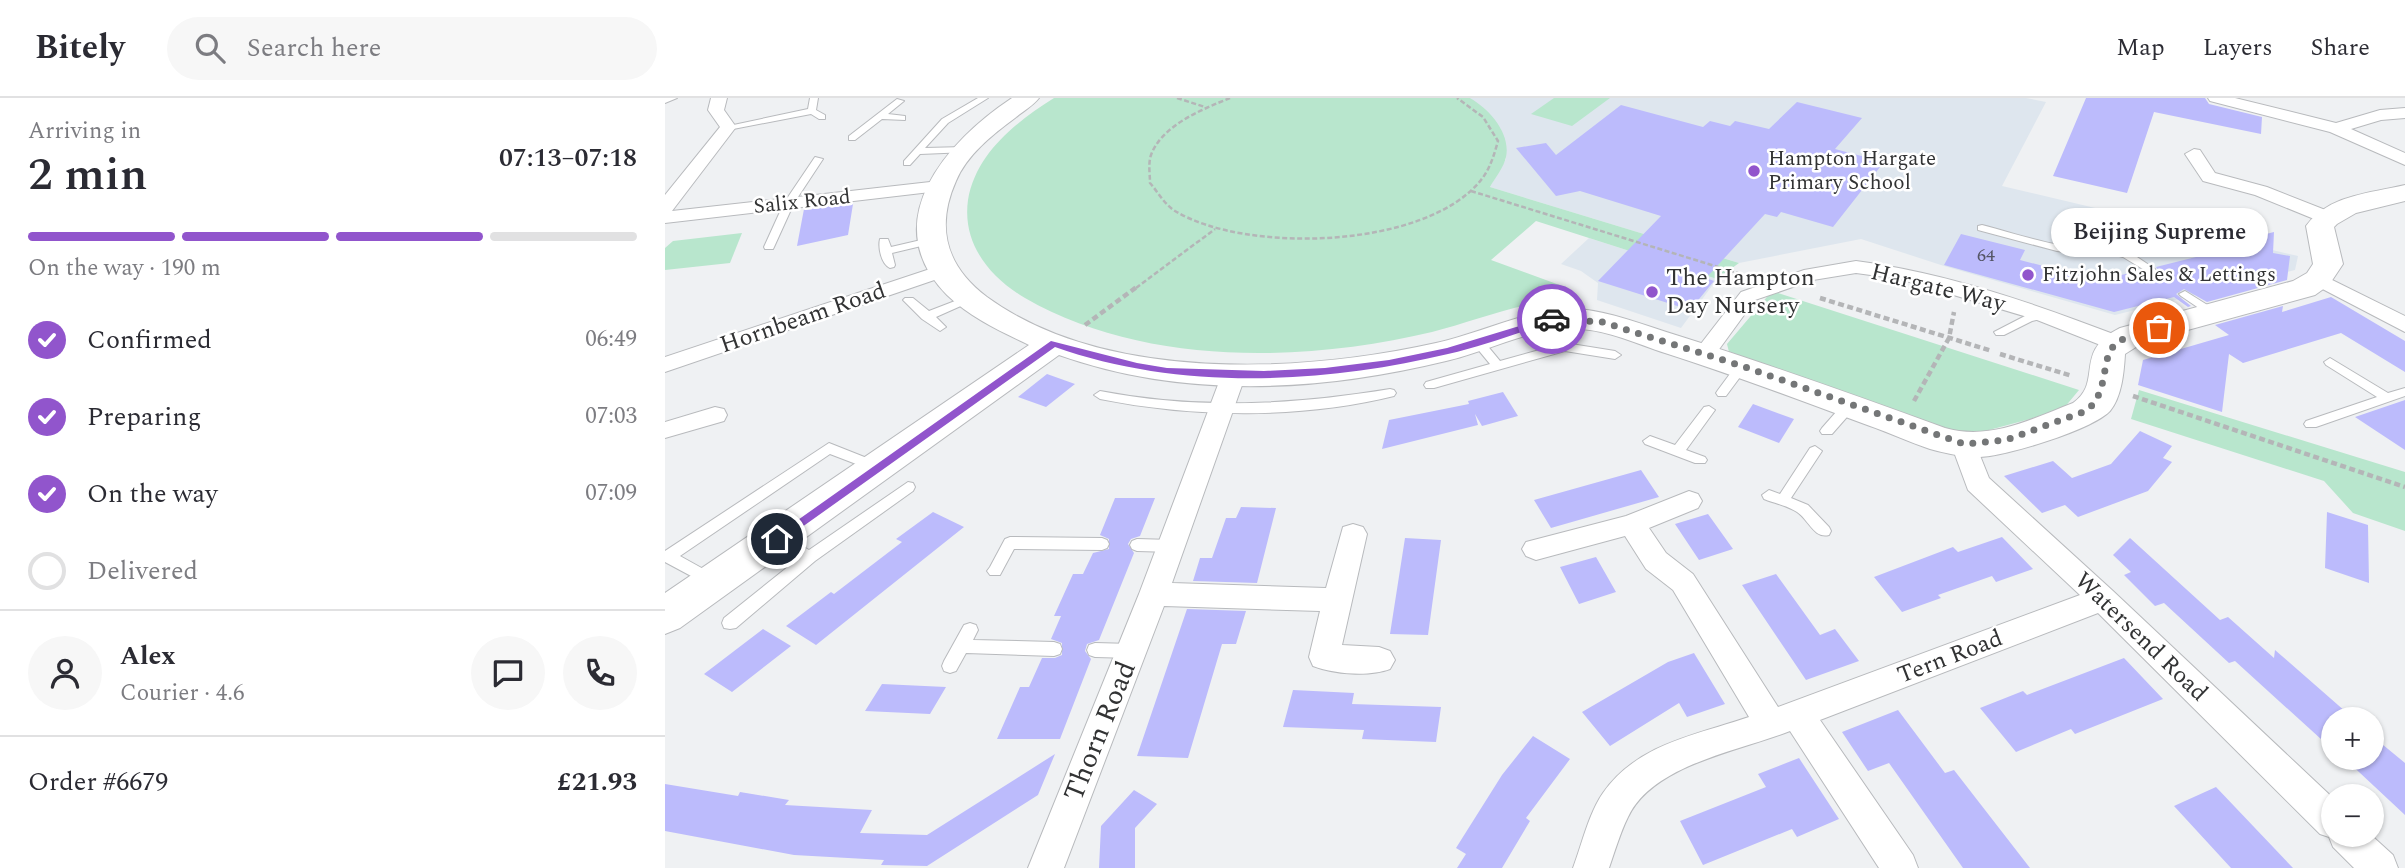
<!DOCTYPE html>
<meta charset="utf-8">
<style>
body{margin:0;font-family:Spectral,serif;background:#f7f7f7;color:#2b2b33;height:100vh;display:flex;flex-direction:column;font-size:26px;white-space:nowrap}
*{box-sizing:border-box;margin:0}
p{font-size:23px;color:#7c7c81}
.icon{flex:none;width:38px;height:38px;fill:none;stroke:currentColor;stroke-width:2;stroke-linecap:round;stroke-linejoin:round}
.map{position:relative;flex:1;overflow:hidden}
.drawer{display:flex;flex-direction:column;background:#fff;width:665px}
.drawer>*{flex:none}
.controls{position:absolute;left:1656px;top:609px;display:grid;gap:14px}
.controls a{display:grid;place-items:center;width:63px;height:63px;border-radius:50%;background:#fff;box-shadow:0 2px 5px #0004;font-size:35px}
.pin{position:absolute;display:grid;place-items:center;width:60px;height:60px;color:#fff;margin:-30px;border:4px solid #fff;border-radius:50%;box-shadow:0 2px 7px #0007}
.courier{position:absolute;display:grid;place-items:center;width:70px;height:70px;margin:-35px;border:5px solid #9155cc;border-radius:50%;background:#fff;color:#222;box-shadow:0 2px 9px #0007}
.bubble{position:absolute;height:49px;border-radius:24px;background:#fff;box-shadow:0 2px 5px #0004;font-size:23px;font-weight:600;line-height:49px;text-align:center}
.overview em{font-style:normal;font-weight:600}
.overview div{display:flex;flex-direction:column-reverse}
.overview{display:flex;align-items:center;justify-content:space-between;height:119px;padding:0 28px}
h1{font-size:46px;font-weight:600;line-height:52px}
.bar{display:grid;grid-template-columns:repeat(4,1fr);gap:10px 7px;align-content:center;height:84px;padding:0 28px}
.bar i{height:9px;border-radius:5px;background:#e1e1e2}
.bar .active{background:#9155cc}
.bar p{grid-column:span 4}
.line{display:flex;align-items:center;gap:18px;padding:0 28px;border-top:2px solid #e1e1e2}
.line div{flex:1}
.round{display:grid;place-items:center;flex:none;width:74px;height:74px;border-radius:37px;background:#f7f7f7}
ol{padding:0 28px;list-style:none}
li{display:flex;align-items:center;gap:21px;height:77px}
li p{margin-inline-start:auto}
li .icon{padding:7px;border-radius:50%;background:#9155cc;color:#fff;stroke-width:4}
li:last-child{color:#7c7c81}
li i{width:38px;height:38px;border:4px solid #e1e1e2;border-radius:50%}
header{display:flex;align-items:center;gap:42px;box-sizing:border-box;height:98px;padding:0 35px;background:#fff;border-bottom:2px solid #e1e1e2}
header strong{font-size:33px}
nav{display:flex;gap:38px;margin-inline-start:auto;font-size:24px}
.search{width:490px;height:63px;background:#f7f7f7;display:flex;align-items:center;gap:18px;box-sizing:border-box;padding:0 24px;border-radius:38px;color:#7c7c81;font-size:26px}
main{display:flex;flex:1;min-height:0}
.map>svg:first-child{display:block}
</style>
<header>
<strong>Bitely</strong>
<div class="search"><svg class="icon" aria-label="search" viewBox="0 0 24 24"><circle cx="10" cy="10" r="6"/><path d="M15 15l6 6"/></svg>Search here</div>
<nav><a>Map</a><a>Layers</a><a>Share</a></nav>
</header>
<main>
<section class="drawer">
<div class="overview"><div><h1>2 min</h1><p>Arriving in</p></div><em>07:13–07:18</em></div>
<div class="bar"><i class="active"></i><i class="active"></i><i class="active"></i><i></i><p>On the way · 190 m</p></div>
<ol>
<li><svg class="icon" aria-label="check" viewBox="0 0 24 24"><path d="M5 12l5 5 9-10"/></svg>Confirmed<p>06:49</p></li>
<li><svg class="icon" aria-label="check" viewBox="0 0 24 24"><path d="M5 12l5 5 9-10"/></svg>Preparing<p>07:03</p></li>
<li><svg class="icon" aria-label="check" viewBox="0 0 24 24"><path d="M5 12l5 5 9-10"/></svg>On the way<p>07:09</p></li>
<li><i></i>Delivered</li>
</ol>
<div class="line" style="height:126px"><a class="round"><svg class="icon" aria-label="person" viewBox="0 0 24 24"><circle cx="12" cy="8" r="4"/><path d="M4 21q1-7 8-7t8 7"/></svg></a><div><b>Alex</b><p>Courier · 4.6</p></div><a class="round"><svg class="icon" aria-label="chat" viewBox="0 0 24 24"><path d="M4 5h16v11H9l-5 4z"/></svg></a><a class="round"><svg class="icon" aria-label="phone" viewBox="0 0 24 24"><path d="M5 4h4l2 5-3 2q2 4 5 5l2-3 5 2v4C11 20 4 13 5 4z"/></svg></a></div>
<div class="line" style="height:91px"><div>Order #6679</div><b>£21.93</b></div>
</section>
<div class="map">
<svg width="1740" height="770" viewBox="0 0 1740 770">
<rect width="100%" height="100%" fill="#eff1f3"/>
<path fill="#dee6ee" d="M 805,0 L 1361,0 L 1381,4 L 1337,88 L 1633,158 L 1630,172 L 1450,217 L 1279,168 L 1196,141 L 1074,165 L 825,89 L 841,61 L 836,31 Z
M 924,140 L 1052,181 L 1016,230 L 932,202 L 933,185 L 916,173 L 896,166 Z"/>
<path fill="#b8e6cd" d="M 389,0 L 805,0 C 824,11 846,35 841,59 C 839,69 830,80 825,89 L 1074,165 L 1052,181 L 871,123 L 826,162 L 900,189 L 900,202 C 854,204 811,223 767,234 C 637,265 478,268 360,200 C 324,179 297,145 303,102 C 311,55 351,24 389,0 Z
M 889,0 L 945,0 L 907,28 L 866,16 Z
M 77,135 L 65,165 L 0,172 L 0,150 L 8,143 Z
M 1107,193 L 1414,292 L 1399,310 L 1365,321 L 1313,335 L 1279,334 L 1071,260 L 1064,254 L 1062,246 Z
M 1474,292 L 1740,374 L 1740,433 L 1688,415 L 1659,383 L 1466,321 Z"/>
<path fill="#bcbbfc" d="M 1421,0 L 1540,0 L 1544,6 L 1597,19 L 1596,36 L 1489,14 L 1462,95 L 1388,78 Z
M 1132,4 L 1197,20 L 1170,51 L 1219,64 L 1168,129 L 1116,114 L 1112,119 L 1100,116 L 1041,180 L 1049,183 L 1025,212 L 933,183 L 996,118 L 915,93 L 891,98 L 851,50 L 881,45 L 891,57 L 956,7 L 1038,29 L 1045,23 L 1065,28 L 1070,23 L 1104,31 Z
M 188,106 L 183,137 L 132,148 L 139,111 Z
M 1609,134 L 1608,155 L 1625,158 L 1622,182 L 1542,204 L 1519,191 L 1511,196 L 1526,208 L 1523,209 L 1509,199 L 1449,214 L 1279,167 L 1296,136 L 1360,152 L 1355,162 L 1432,182 L 1475,173 L 1487,178 L 1494,174 L 1491,169 L 1543,156 L 1537,152 Z
M 1666,199 L 1740,243 L 1740,274 L 1676,235 L 1578,265 L 1564,256 L 1557,314 L 1473,287 L 1478,262 L 1564,237 L 1550,227 L 1618,208 L 1617,214 Z
M 382,276 L 410,286 L 381,309 L 353,299 Z
M 838,294 L 853,318 L 817,328 L 810,316 L 813,327 L 717,351 L 724,322 L 804,306 L 803,303 Z
M 1740,302 L 1740,352 L 1690,319 Z
M 1088,306 L 1129,321 L 1114,345 L 1073,329 Z
M 1475,333 L 1507,348 L 1498,360 L 1507,364 L 1483,393 L 1413,419 L 1400,407 L 1377,415 L 1339,378 L 1388,363 L 1407,380 L 1446,366 Z
M 976,372 L 994,399 L 886,430 L 869,402 Z
M 450,400 L 490,400 L 475,438 L 466,441 L 463,446 L 469,455 L 434,542 L 422,546 L 420,553 L 426,561 L 395,641 L 332,641 L 355,589 L 364,589 L 377,560 L 390,560 L 397,557 L 397,545 L 386,541 L 396,518 L 389,518 L 408,476 L 418,476 L 428,455 L 444,451 L 444,441 L 435,437 Z
M 576,409 L 611,410 L 592,485 L 528,483 L 535,460 L 547,460 L 561,420 L 571,420 Z
M 268,414 L 299,429 L 151,547 L 121,528 L 166,494 L 169,496 L 237,444 L 231,441 Z
M 1662,414 L 1703,427 L 1704,485 L 1660,470 Z
M 1043,416 L 1068,451 L 1034,462 L 1010,426 Z
M 1337,439 L 1368,471 L 1331,484 L 1327,478 L 1273,497 L 1276,500 L 1237,514 L 1209,479 L 1288,449 L 1293,454 Z
M 740,440 L 776,442 L 763,537 L 725,536 Z
M 1465,440 L 1555,522 L 1563,519 L 1609,560 L 1610,552 L 1689,621 L 1668,621 L 1668,652 L 1570,563 L 1564,565 L 1499,505 L 1490,508 L 1459,477 L 1466,474 L 1448,457 Z
M 931,459 L 951,494 L 914,506 L 895,469 Z
M 1111,476 L 1155,537 L 1170,531 L 1194,563 L 1141,582 L 1077,487 Z
M 522,511 L 581,513 L 571,546 L 557,546 L 523,660 L 472,658 Z
M 98,531 L 126,548 L 67,594 L 39,576 Z
M 1029,555 L 1060,606 L 1022,619 L 1014,605 L 945,648 L 917,614 L 1003,564 Z
M 1459,560 L 1498,601 L 1410,636 L 1406,631 L 1351,654 L 1315,610 L 1358,593 L 1362,597 Z
M 217,586 L 281,589 L 265,616 L 200,613 Z
M 628,592 L 689,595 L 687,606 L 776,609 L 771,644 L 697,641 L 699,632 L 618,629 Z
M 1233,612 L 1280,675 L 1289,672 L 1365,770 L 1298,770 L 1224,665 L 1203,673 L 1177,634 Z
M 1706,637 L 1740,665 L 1740,717 L 1679,660 L 1706,660 Z
M 868,638 L 905,661 L 861,720 L 865,723 L 837,770 L 792,770 L 801,756 L 791,750 L 837,677 Z
M 390,656 L 373,697 L 262,768 L 216,767 L 219,762 L 129,757 L 0,733 L 0,686 L 73,698 L 75,694 L 124,702 L 120,707 L 207,712 L 195,735 L 262,737 Z
M 1134,660 L 1174,721 L 1132,739 L 1127,731 L 1038,767 L 1015,723 L 1101,689 L 1093,676 Z
M 1551,689 L 1628,770 L 1566,770 L 1509,708 Z
M 469,692 L 492,706 L 470,730 L 470,770 L 434,770 L 436,728 Z"/>
<g fill="none" stroke-linecap="round" stroke-linejoin="round">
<g stroke="#b8babd" stroke-width="2">
<path id="lane" d="M 0,0 L 12,0 L 0,5 Z
M 145,0 L 153,0 L 151,12 L 160,17 L 160,21 L 154,21 L 146,16 L 63,32 L 59,29 L 143,11 Z
M 313,0 L 323,0 L 283,25 L 260,50 L 300,49 L 305,52 L 303,54 L 255,56 L 245,67 L 239,67 L 239,63 L 277,21 Z
M 232,1 L 239,3 L 223,16 L 240,18 L 240,22 L 217,21 L 190,42 L 184,42 L 184,38 Z
M 150,59 L 158,61 L 129,105 L 109,149 L 108,151 L 100,151 L 99,149 L 119,105 Z
M 1317,127 C 1356,137 1393,151 1434,151 L 1445,129 L 1460,127 L 1518,143 L 1513,146 L 1460,133 L 1453,134 L 1446,149 L 1466,155 L 1490,171 L 1491,173 L 1486,176 L 1458,159 L 1443,155 L 1422,157 L 1392,153 L 1313,132 L 1313,128 Z
M 269,139 L 274,142 L 273,144 L 227,155 L 230,167 L 229,169 L 225,170 C 216,166 213,149 215,141 L 223,141 L 226,149 Z
M 1520,193 L 1552,213 L 1552,217 L 1544,217 L 1516,198 L 1514,196 Z
M 303,198 L 309,201 L 307,203 L 271,219 L 281,229 L 275,233 L 257,221 L 238,202 L 240,200 L 248,200 L 264,213 Z
M 1380,214 L 1384,215 L 1384,219 L 1367,223 L 1339,237 L 1331,237 L 1329,234 L 1360,218 Z
M 812,239 L 816,240 L 835,263 L 900,245 L 950,253 L 956,257 L 950,261 L 900,253 L 769,290 L 761,290 L 759,287 L 761,284 L 825,266 L 806,243 Z
M 1665,260 L 1723,295 L 1740,290 L 1740,298 L 1651,329 L 1641,329 L 1639,326 L 1641,323 L 1712,299 L 1661,267 L 1659,264 Z
M 1077,264 L 1081,265 L 1083,268 L 1081,271 L 1061,298 L 1053,298 L 1051,295 L 1053,292 L 1073,265 Z
M 725,291 L 729,292 L 731,295 L 729,298 C 636,321 529,320 435,301 L 429,297 L 435,293 C 533,312 627,307 725,291 Z
M 1184,304 L 1190,308 L 1189,311 L 1167,336 L 1157,336 L 1155,333 L 1157,330 L 1179,305 Z
M 1044,308 L 1050,312 L 1021,352 L 1040,359 L 1042,362 L 1040,365 L 1030,365 L 980,346 L 978,343 L 985,338 L 1010,347 L 1039,309 Z
M 164,345 L 217,366 L 219,369 L 212,374 L 165,356 L 15,458 L 51,478 L 54,482 L 51,486 L 46,488 L 41,486 L 0,464 L 0,453 Z
M 1150,348 L 1157,353 L 1126,400 L 1143,407 L 1164,429 L 1166,433 L 1164,437 C 1149,441 1144,422 1132,414 C 1123,408 1109,405 1099,401 L 1097,397 L 1104,392 L 1115,396 L 1145,350 Z
M 243,384 L 248,385 L 250,389 L 248,393 L 150,463 L 71,530 L 65,531 L 59,530 L 57,525 L 59,520 L 134,460 L 107,445 L 105,441 L 107,437 L 117,437 L 144,452 Z
M 345,439 L 437,440 L 442,442 L 444,446 L 442,450 L 437,452 L 349,451 L 335,477 L 325,477 L 322,473 L 325,469 L 340,441 Z
M 472,441 L 507,442 L 512,444 L 514,448 L 512,452 L 507,454 L 472,453 L 467,451 L 465,447 L 467,443 Z
M 305,525 L 311,527 L 313,532 L 308,542 L 389,544 L 395,546 L 397,551 L 395,556 L 389,558 L 301,555 L 291,573 L 285,575 L 279,573 L 277,568 L 279,563 L 299,527 Z
M 430,545 L 467,546 L 473,548 L 475,553 L 473,558 L 467,560 L 430,559 L 424,557 L 422,552 L 424,547 Z"/>
</g>
<g stroke="#b8babd" stroke-width="2">
<path id="street" d="M 46,0 L 62,0 L 59,12 L 71,29 L 7,113 L 274,83 L 283,88 L 274,93 L 0,125 L 0,97 L 55,29 L 43,12 Z
M 1543,0 L 1570,0 L 1671,25 L 1715,12 L 1740,10 L 1740,20 L 1716,22 L 1686,31 L 1740,55 L 1740,67 L 1665,34 L 1545,3 Z
M 1529,51 L 1535,52 L 1550,75 L 1602,89 L 1668,115 L 1671,119 L 1668,123 L 1654,123 L 1590,97 L 1538,83 L 1520,56 Z
M 1191,163 C 1283,175 1373,207 1459,240 L 1462,245 L 1459,250 L 1443,250 L 1372,222 L 1235,181 L 1191,175 L 1148,182 L 1090,202 L 1047,261 L 1031,261 L 1028,256 L 1076,194 L 1139,172 Z
M 277,167 L 284,169 L 287,173 L 284,177 L 0,274 L 0,259 Z
M 1653,175 L 1740,218 L 1740,234 L 1646,185 L 1643,181 L 1646,177 Z
M 569,269 L 577,271 L 581,276 L 507,485 L 661,490 L 678,429 L 688,426 L 698,429 L 702,436 L 677,547 L 714,549 L 725,553 L 730,562 L 725,571 C 704,579 669,576 648,568 L 644,559 L 655,513 L 499,508 L 399,770 L 363,770 L 474,496 L 557,276 L 561,271 Z
M 50,309 L 59,311 L 62,317 L 59,323 L 0,340 L 0,324 Z
M 1299,337 L 1308,340 L 1324,380 L 1448,493 L 1668,700 L 1668,737 L 1706,737 L 1728,757 L 1733,770 L 1689,770 L 1668,749 L 1664,739 L 1655,736 L 1433,515 L 1155,622 L 1248,757 L 1253,770 L 1214,770 L 1125,633 C 1075,653 988,666 963,719 C 955,735 950,753 944,770 L 908,770 C 917,746 924,715 938,695 C 972,646 1031,637 1084,619 L 1008,492 L 981,471 L 960,438 L 871,462 L 861,458 L 857,451 L 861,444 L 961,418 L 1024,393 L 1033,396 L 1037,403 L 1033,410 L 984,430 L 1001,455 L 1028,476 L 1113,609 L 1415,497 L 1303,392 L 1286,346 L 1290,340 Z"/>
</g>
<g stroke="#b8babd" stroke-width="2">
<path id="secondary" d="M 347,0 L 374,0 C 368,8 358,13 350,20 C 327,37 302,57 291,83 C 270,130 282,169 322,199 C 440,285 636,275 771,245 C 818,235 862,210 911,211 C 946,213 980,228 1014,238 C 1103,266 1192,298 1280,330 C 1325,343 1367,321 1408,305 C 1439,283 1407,254 1455,230 L 1628,183 L 1642,175 L 1648,166 L 1641,128 C 1663,97 1706,95 1740,87 L 1740,103 L 1691,115 L 1672,126 L 1669,129 L 1678,166 L 1664,187 L 1650,197 L 1479,244 L 1460,256 C 1459,273 1457,299 1445,313 C 1427,332 1339,359 1313,359 C 1296,359 1280,355 1265,351 C 1244,344 1225,335 1205,328 C 1137,303 1069,277 1000,255 C 972,246 943,232 914,231 C 867,228 825,253 781,263 C 654,294 518,301 394,257 L 15,530 L 0,536 L 0,495 L 364,247 C 335,233 306,220 282,197 C 210,124 282,43 347,0 Z"/>
</g>
<path stroke="#b4b5b7" stroke-width="2.5" stroke-dasharray="5 2.5" stroke-linecap="butt" d="M 512,0 L 540,9
M 565,0 C 538,11 497,27 486,57 C 483,66 485,76 485,85 C 493,94 499,106 510,113 C 581,156 761,151 816,82 C 825,71 829,57 833,43 L 818,19 L 792,0
M 806,93 L 1076,176
M 471,190 L 550,131"/>
<path stroke="#b4b5b7" stroke-width="4.5" stroke-dasharray="6 3.5" stroke-linecap="butt" d="M 1155,200 L 1327,253
M 420,227 L 473,188
M 1335,256 L 1407,278
M 1468,298 L 1740,389
M 1249,303 L 1284,240 L 1289,214"/>
<use href="#lane" fill="#fff" fill-rule="evenodd"/>
<use href="#street" fill="#fff" fill-rule="evenodd"/>
<use href="#secondary" fill="#fff" fill-rule="evenodd"/>
</g>
<path fill="#9155cc" d="M 887,218 L 891,221 L 890,223 C 855,234 819,248 783,256 C 657,286 514,293 390,249 L 116,444 L 108,444 L 106,441 L 386,243 L 472,265 L 502,270 L 599,273 L 660,270 L 724,262 L 782,250 Z"/>
<g fill="none" stroke-linecap="round" stroke-linejoin="round">
<path stroke="#747677" stroke-width="7" stroke-dasharray="0 12.6" d="M 887,221 L 937,224 L 1077,268 L 1299,346 L 1341,342 L 1421,313 C 1446,294 1434,258 1452,245 C 1464,236 1480,233 1494,230"/>
</g>
<g fill="#9155cc" stroke="#fff" stroke-width="2.5">
<circle cx="1089" cy="73" r="7"/>
<circle cx="1363" cy="177" r="7"/>
<circle cx="987" cy="194" r="7"/>
</g>
<g text-anchor="middle" dominant-baseline="central" stroke-width="5" stroke-linejoin="round" paint-order="stroke">
<g font-size="18" fill="#545566">
<text x="1321" y="157">64</text>
</g>
<g font-size="21" fill="#323334" stroke="#fff" text-anchor="start">
<text x="1103" y="61">Hampton Hargate<tspan x="1103" dy="24">Primary School</tspan></text>
<text x="1377" y="177">Fitzjohn Sales &amp; Lettings</text>
</g>
<g font-size="21" fill="#323334" stroke="#fff">
<text transform="translate(137 104) rotate(-6)">Salix Road</text>
</g>
<g font-size="24" fill="#323334" stroke="#fff" text-anchor="start">
<text x="1001" y="180">The Hampton<tspan x="1001" dy="28">Day Nursery</tspan></text>
</g>
<g font-size="24" fill="#323334" stroke="#fff">
<text transform="translate(1273 190) rotate(14)">Hargate Way</text>
<text transform="translate(138 220) rotate(-19)">Hornbeam Road</text>
<text transform="translate(1476 539) rotate(44)">Watersend Road</text>
<text transform="translate(1285 559) rotate(-21)">Tern Road</text>
</g>
<g font-size="28" fill="#323334" stroke="#fff">
<text transform="translate(435 633) rotate(-68)">Thorn Road</text>
</g>
</g>
</svg>
<div class="controls">
<a>+</a>
<a>−</a>
</div>
<div class="pin" style="left:1494px;top:230px;background:#ea580c"><svg class="icon" aria-label="bag" viewBox="0 0 24 24"><path d="M5 8h14l-1 12H6zM9 8a3 3 0 0 1 6 0"/></svg></div>
<div class="pin" style="left:112px;top:441px;background:#1f2937"><svg class="icon" aria-label="home" viewBox="0 0 24 24"><path d="M3 11l9-7 9 7M6 9v11h12V9"/></svg></div>
<div class="courier" style="left:887px;top:221px"><svg class="icon" aria-label="car" viewBox="0 0 24 24"><path d="M5 17H2v-5l4-1 3-4h7l3 4 3 1v5h-3M9 17h6M6 11h13"/><circle cx="7" cy="17" r="2"/><circle cx="17" cy="17" r="2"/></svg></div>
<div class="bubble" style="left:1386px;top:110px;width:217px">Beijing Supreme</div>
</div>
</main>
